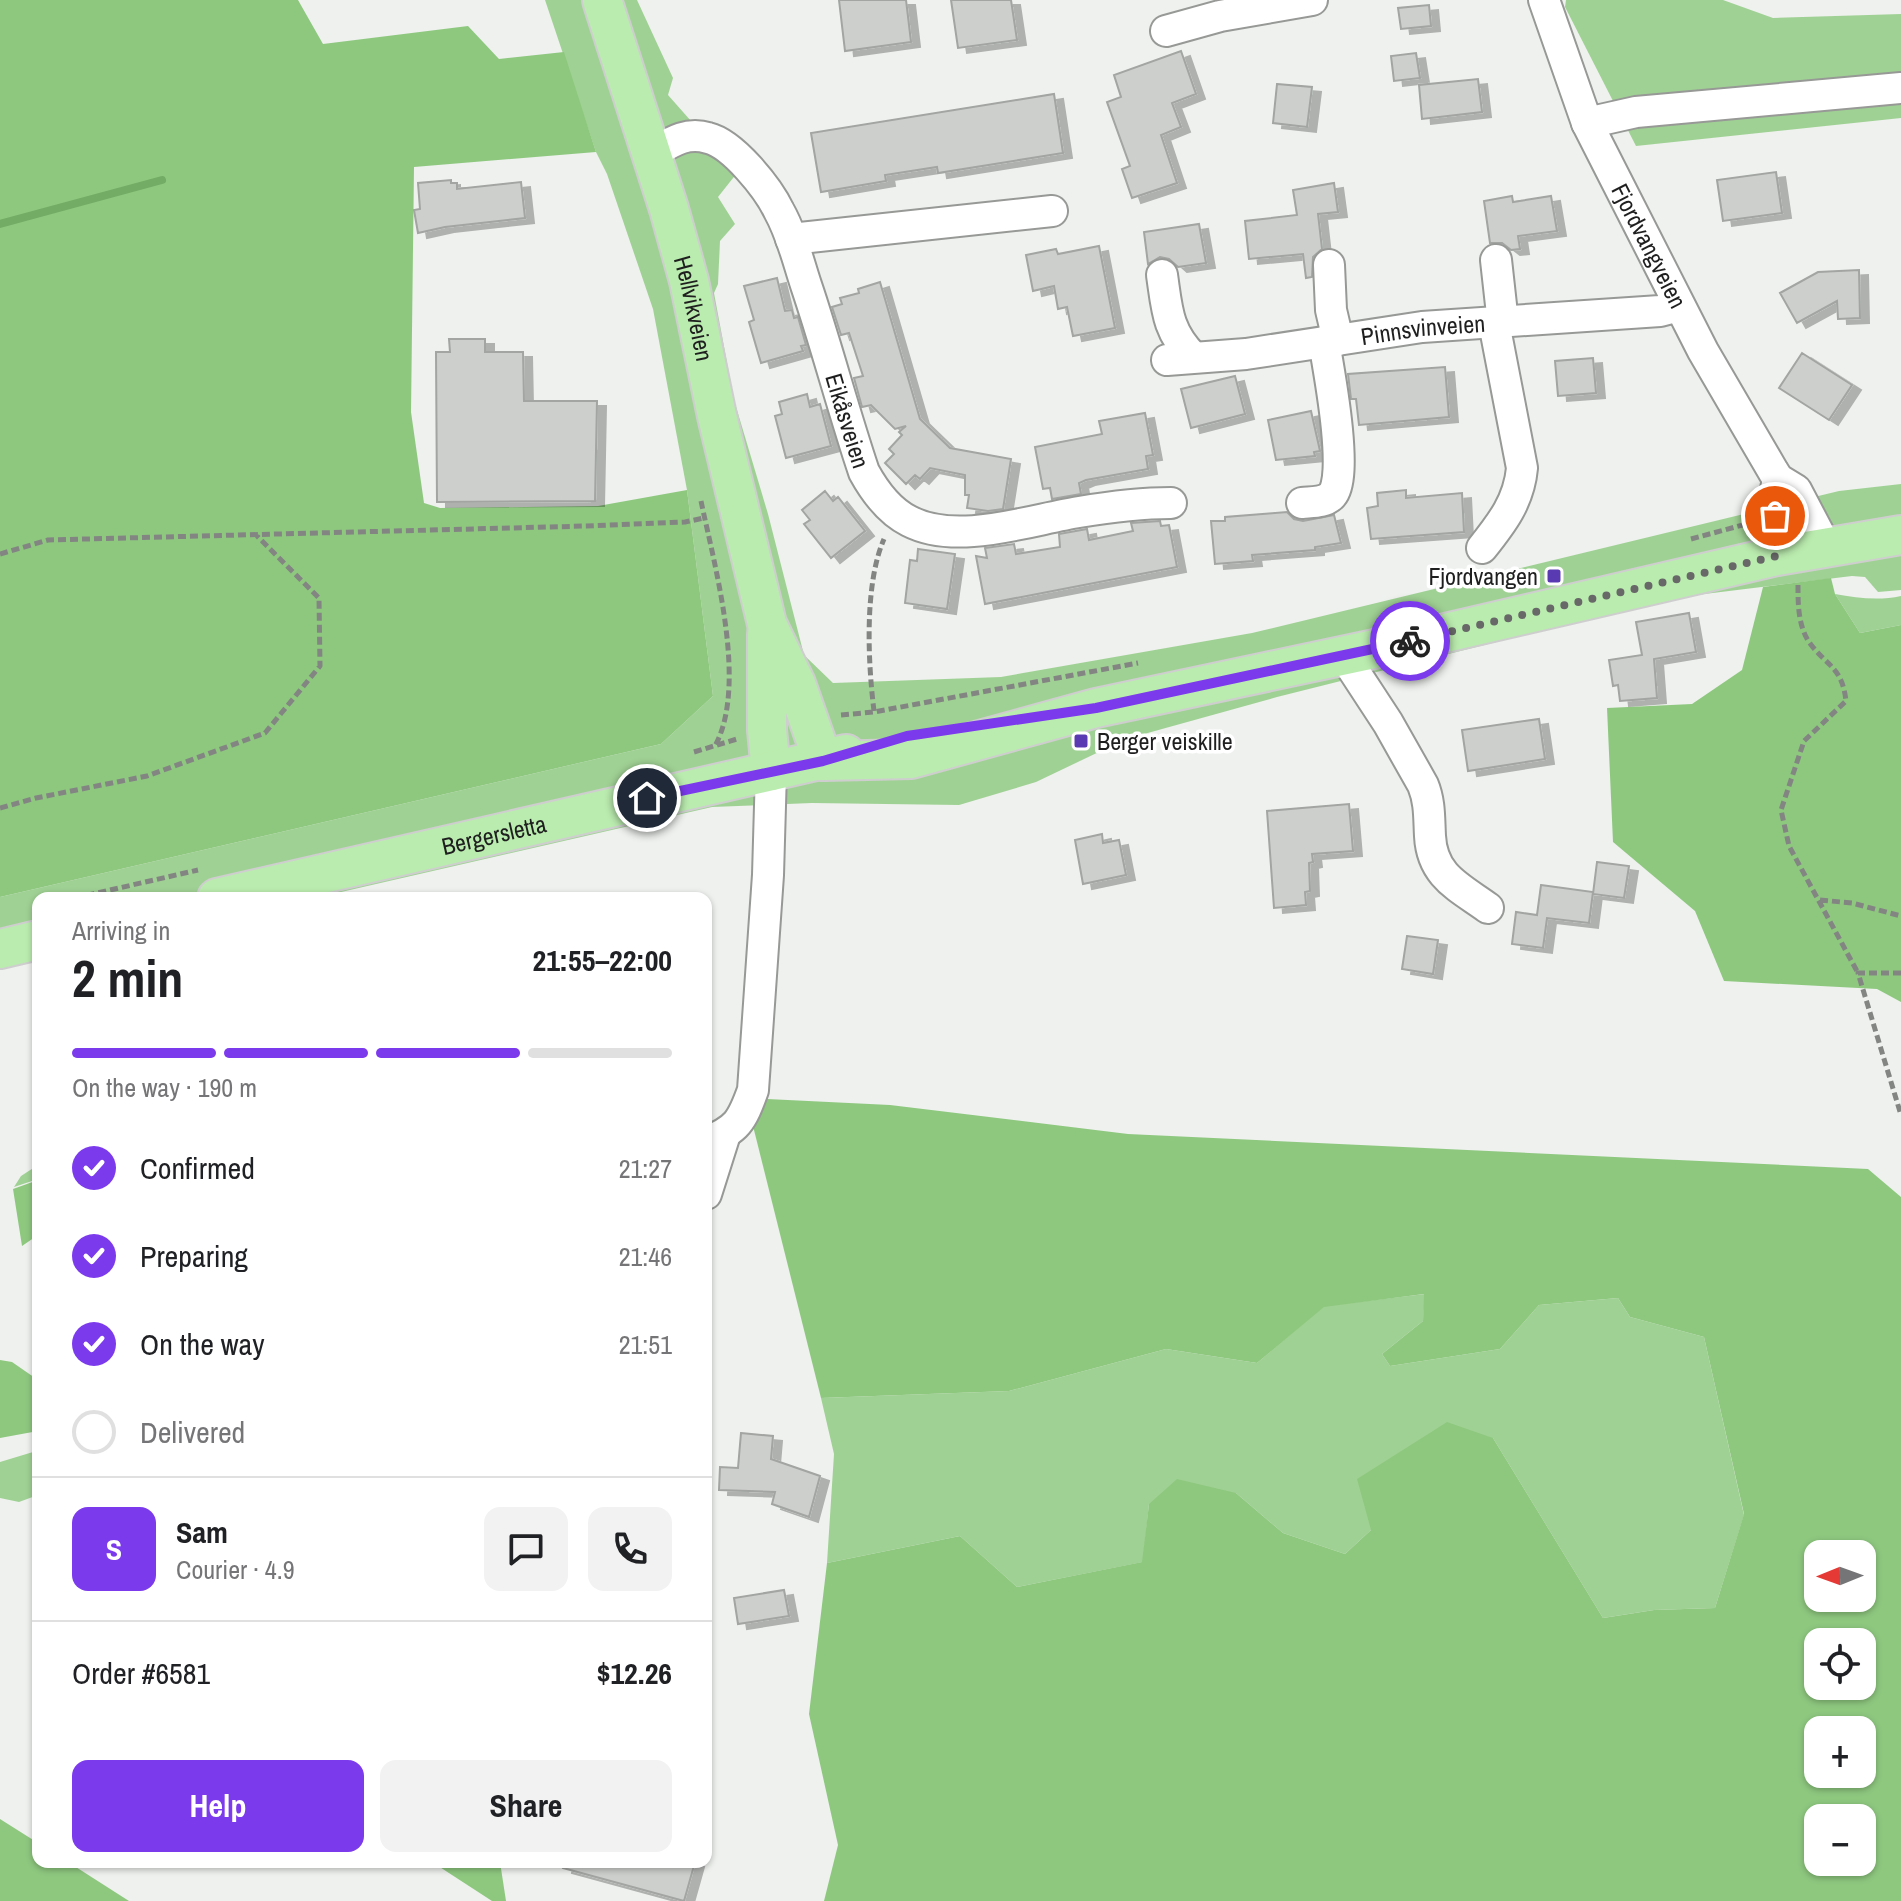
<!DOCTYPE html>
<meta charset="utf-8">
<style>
body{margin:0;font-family:"Archivo Narrow",sans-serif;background:#f2f2f2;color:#202124;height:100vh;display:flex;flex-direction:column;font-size:30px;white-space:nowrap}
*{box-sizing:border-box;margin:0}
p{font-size:26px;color:#757577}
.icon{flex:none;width:44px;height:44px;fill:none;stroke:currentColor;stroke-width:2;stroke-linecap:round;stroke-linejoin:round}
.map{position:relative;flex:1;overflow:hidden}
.side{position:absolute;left:32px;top:892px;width:680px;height:976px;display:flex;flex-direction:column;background:#fff;border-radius:16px;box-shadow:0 2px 6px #0004}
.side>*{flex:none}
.needle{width:52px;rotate:269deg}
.fabs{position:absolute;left:1804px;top:1540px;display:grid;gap:16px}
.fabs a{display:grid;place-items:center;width:72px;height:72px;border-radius:16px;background:#fff;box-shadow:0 2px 6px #0004;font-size:40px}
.pin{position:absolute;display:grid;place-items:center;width:68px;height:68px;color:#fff;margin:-34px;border:4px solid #fff;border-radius:50%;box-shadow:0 2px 8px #0007}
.courier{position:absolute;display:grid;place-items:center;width:80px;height:80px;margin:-40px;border:6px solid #7c3aed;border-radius:50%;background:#fff;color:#222;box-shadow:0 2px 10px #0007}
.head em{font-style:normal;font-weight:700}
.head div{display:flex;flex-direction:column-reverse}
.head{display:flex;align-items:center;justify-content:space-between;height:136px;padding:0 40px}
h1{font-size:52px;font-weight:700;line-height:60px}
.bar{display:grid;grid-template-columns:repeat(4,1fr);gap:12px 8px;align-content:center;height:96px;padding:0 40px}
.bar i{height:10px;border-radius:6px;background:#e0e0e0}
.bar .current{background:#7c3aed}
.bar p{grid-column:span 4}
.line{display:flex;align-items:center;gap:20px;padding:0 40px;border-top:2px solid #e0e0e0}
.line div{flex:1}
.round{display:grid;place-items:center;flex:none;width:84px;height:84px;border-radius:16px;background:#f2f2f2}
ol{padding:0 40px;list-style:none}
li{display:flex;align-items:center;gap:24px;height:88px}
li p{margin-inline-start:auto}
li .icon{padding:8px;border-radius:50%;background:#7c3aed;color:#fff;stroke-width:4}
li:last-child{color:#757577}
li i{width:44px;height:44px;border:4px solid #e0e0e0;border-radius:50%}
.button{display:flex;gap:16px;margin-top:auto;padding:16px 40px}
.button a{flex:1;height:92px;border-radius:16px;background:#7c3aed;color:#fff;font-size:32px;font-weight:700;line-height:92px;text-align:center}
.button a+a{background:#f2f2f2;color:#202124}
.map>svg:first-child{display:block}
</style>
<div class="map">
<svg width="1901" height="1901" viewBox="0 0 1901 1901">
<defs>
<filter id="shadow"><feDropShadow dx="9" dy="5" stdDeviation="0" flood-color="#0004"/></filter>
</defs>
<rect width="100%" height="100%" fill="#eef1ee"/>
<path fill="#a0d194" d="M 545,0 L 637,0 L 673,78 L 668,95 L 737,173 L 718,197 L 735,224 L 720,241 L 718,284 L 714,293 L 734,400 L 768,514 L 804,655 L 833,683 L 1001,677 L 1252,633 L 1839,491 L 1901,484 L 1901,590 L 1878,592 L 1865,577 L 1852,576 L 1672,598 L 1277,697 L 1126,739 L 1036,782 L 959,805 L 812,803 L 712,807 L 315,898 L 38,898 L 38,961 L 0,967 L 0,897 L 661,744 L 713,696 L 687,490 L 653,309 L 607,174 L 596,152 Z
M 1566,0 L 1723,0 L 1773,18 L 1901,14 L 1901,118 L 1636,146 L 1565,7 Z
M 1835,594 C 1857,598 1879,601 1901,596 L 1901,625 L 1860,633 Z
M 38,1165 L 38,1179 L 14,1187 L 21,1176 Z
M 1425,1294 L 1423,1321 L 1382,1354 L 1390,1366 L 1500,1349 L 1539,1305 L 1618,1298 L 1630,1317 L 1704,1337 L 1744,1515 L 1715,1608 L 1654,1610 L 1603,1618 L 1493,1438 L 1371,1530 L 1345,1554 L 1283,1533 L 1236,1493 L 1149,1504 L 1143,1562 L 1017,1587 L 960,1536 L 827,1563 L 834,1454 L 821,1398 L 1009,1391 L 1166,1349 L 1257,1363 L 1324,1306 Z
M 33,1452 L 38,1453 L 38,1495 L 19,1502 L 0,1498 L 0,1462 Z"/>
<path fill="#8ec87f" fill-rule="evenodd" d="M 0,0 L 298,0 L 323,44 L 468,26 L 499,59 L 564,52 L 596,152 L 414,167 L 411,412 L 424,503 L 440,508 L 598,506 L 687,490 L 713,696 L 661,744 L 0,897 Z
M 1831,578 L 1835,594 L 1860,633 L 1901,625 L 1901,1002 L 1877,989 L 1724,981 L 1695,911 L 1613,842 L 1607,708 L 1692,704 L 1742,670 L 1763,587 Z
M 746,1098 L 890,1105 L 1128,1134 L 1868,1169 L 1901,1197 L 1901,1901 L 824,1901 L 838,1845 L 809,1714 L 827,1563 L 960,1536 L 1017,1587 L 1142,1562 L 1149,1504 L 1177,1479 L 1236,1493 L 1283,1533 L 1345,1554 L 1371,1530 L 1357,1479 L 1447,1422 L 1493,1438 L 1603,1618 L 1654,1610 L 1715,1608 L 1744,1514 L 1704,1337 L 1630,1317 L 1618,1298 L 1539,1305 L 1500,1349 L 1390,1366 L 1382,1354 L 1423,1321 L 1424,1294 L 1324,1307 L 1257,1363 L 1166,1349 L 1009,1391 L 821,1398 ZM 1818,1554 L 1862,1554 L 1862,1598 L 1818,1598 ZM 1818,1642 L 1862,1642 L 1862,1686 L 1818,1686 ZM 1818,1730 L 1862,1730 L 1862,1774 L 1818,1774 ZM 1818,1818 L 1862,1818 L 1862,1862 L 1818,1862 Z
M 38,1180 L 38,1235 L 22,1246 L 13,1189 Z
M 0,1360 L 12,1362 L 38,1380 L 38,1431 L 0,1438 Z
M 0,1819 L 38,1843 L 38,1862 L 68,1862 L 129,1901 L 0,1901 Z
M 432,1862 L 500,1862 L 506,1901 L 492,1901 Z"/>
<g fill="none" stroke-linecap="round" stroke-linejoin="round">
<path stroke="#73ac65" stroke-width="8" d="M 0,224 L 162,180"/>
</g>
<path fill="#cdcfcc" stroke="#a2a5a2" stroke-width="2" filter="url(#shadow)" d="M 839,0 L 906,0 L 911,42 L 845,51 Z
M 951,0 L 1011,0 L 1017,40 L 958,48 Z
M 1429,5 L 1431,26 L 1401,29 L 1398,8 Z
M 1181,51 L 1196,94 L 1172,103 L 1181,127 L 1161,135 L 1177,183 L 1132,198 L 1122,169 L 1130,166 L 1107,102 L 1121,97 L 1114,75 Z
M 1416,53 L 1420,78 L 1394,81 L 1391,56 Z
M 1478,79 L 1482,112 L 1422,119 L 1419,85 Z
M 1277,84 L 1312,87 L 1307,127 L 1273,123 Z
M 1054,94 L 1063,153 L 938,173 L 937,167 L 885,175 L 886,181 L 821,192 L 811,133 Z
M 1776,172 L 1782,213 L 1723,221 L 1717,180 Z
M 451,180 L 451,183 L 457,183 L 457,189 L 521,182 L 525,218 L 445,227 L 418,233 L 414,210 L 420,209 L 418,183 Z
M 1334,183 L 1338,212 L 1318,214 L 1322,249 L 1313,257 L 1312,277 L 1306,278 L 1303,254 L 1249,259 L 1245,221 L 1297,215 L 1293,190 Z
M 1512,196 L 1513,202 L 1551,196 L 1557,231 L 1518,236 L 1520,249 L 1511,250 L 1502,243 L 1490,243 L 1484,201 Z
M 1199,224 L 1206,263 L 1178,267 L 1169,259 L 1160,257 L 1148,264 L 1144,232 Z
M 1099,246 L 1115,328 L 1073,336 L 1067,307 L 1058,309 L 1054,286 L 1033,291 L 1026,255 L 1056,249 L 1058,254 Z
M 1859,270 L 1860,318 L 1838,319 L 1837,301 L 1797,323 L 1780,293 L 1818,272 Z
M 777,278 L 785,311 L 792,310 L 794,318 L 798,317 L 806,345 L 801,346 L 803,351 L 761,363 L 749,322 L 754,320 L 744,286 Z
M 880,282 L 920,419 L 950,448 L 1011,459 L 1003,509 L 988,511 L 967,508 L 969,495 L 965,495 L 965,475 L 930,468 L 920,479 L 915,475 L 906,484 L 885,463 L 894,454 L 889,449 L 902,435 L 899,432 L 906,426 L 895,429 L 871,405 L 862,407 L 854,378 L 863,376 L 849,333 L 841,335 L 832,307 L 842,304 L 840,298 L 859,293 L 858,289 Z
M 449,339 L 485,339 L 485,352 L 523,352 L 524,401 L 597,401 L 595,501 L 437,502 L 436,352 L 450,352 Z
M 1802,353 L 1852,385 L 1829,420 L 1779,388 Z
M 1593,358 L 1596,393 L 1558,396 L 1555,361 Z
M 1445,367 L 1449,417 L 1359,425 L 1356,399 L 1351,399 L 1348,374 Z
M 1235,376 L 1245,414 L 1191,428 L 1181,389 Z
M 807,394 L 810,407 L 820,404 L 831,446 L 786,458 L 775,416 L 782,414 L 779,402 Z
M 1311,411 L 1320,451 L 1314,452 L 1315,456 L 1276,460 L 1268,420 Z
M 1145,413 L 1153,455 L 1146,456 L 1148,469 L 1086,480 L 1079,483 L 1081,494 L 1052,499 L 1050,488 L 1043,489 L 1035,447 L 1102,434 L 1099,421 Z
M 1406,490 L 1406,498 L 1462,493 L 1464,532 L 1371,539 L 1367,508 L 1378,506 L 1377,493 Z
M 825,491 L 833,501 L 838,497 L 865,531 L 831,558 L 804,524 L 810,520 L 802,510 Z
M 1287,512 L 1294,519 L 1303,521 L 1334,515 L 1341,543 L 1315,547 L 1315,550 L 1252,555 L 1253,561 L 1215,564 L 1211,521 L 1225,521 L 1225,517 Z
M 1160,521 L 1161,526 L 1169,525 L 1177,567 L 985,604 L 976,556 L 987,558 L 985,548 L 1014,544 L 1016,554 L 1060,547 L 1059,534 L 1087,529 L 1089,540 L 1133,531 L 1131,523 Z
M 918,549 L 955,554 L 947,609 L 905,603 L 910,560 L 917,561 Z
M 1689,613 L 1696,652 L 1654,659 L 1657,698 L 1620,701 L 1618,685 L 1613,686 L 1609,660 L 1642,655 L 1636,622 Z
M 1539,719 L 1545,759 L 1468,771 L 1462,730 Z
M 1349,804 L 1353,851 L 1312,854 L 1313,862 L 1309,863 L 1310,891 L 1305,892 L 1306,905 L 1274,908 L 1267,811 Z
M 1102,834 L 1103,843 L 1119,840 L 1126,875 L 1083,884 L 1075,840 Z
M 1597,862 L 1629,866 L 1624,898 L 1593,894 Z
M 1541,885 L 1593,892 L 1589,923 L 1547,918 L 1543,948 L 1512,944 L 1516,912 L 1537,915 Z
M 1407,936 L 1438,940 L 1433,974 L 1402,969 Z
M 741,1433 L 773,1436 L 771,1459 L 820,1476 L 809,1517 L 772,1504 L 775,1492 L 719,1490 L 720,1467 L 738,1468 Z
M 784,1590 L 789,1616 L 738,1624 L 734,1598 Z
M 564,1862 L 695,1862 L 684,1901 L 563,1868 Z"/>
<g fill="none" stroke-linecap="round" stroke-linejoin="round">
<g stroke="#979996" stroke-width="34">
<g id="minor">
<path id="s1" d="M 1544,0 L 1587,123 L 1703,351 L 1773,471 L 1778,479 L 1796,490 L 1826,547"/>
<path d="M 1166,31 L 1220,16 L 1312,0"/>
<path d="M 1587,123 L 1636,112 L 1901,88"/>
<path id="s2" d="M 651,154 C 670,143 686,131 708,138 C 733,144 768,188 779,211 C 792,234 798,261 806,285 C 827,347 843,410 864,472 C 875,492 889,511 909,521 C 957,546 1029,520 1079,512 C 1109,507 1140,503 1171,503"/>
<path d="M 791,239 L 1052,211"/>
<path d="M 1496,260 L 1503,323"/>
<path d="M 1329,265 L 1331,310 L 1338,340"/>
<path d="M 1162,275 C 1167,309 1167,331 1193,357"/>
<path id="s3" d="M 1167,360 L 1246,354 L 1422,327 L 1660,311 L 1679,306"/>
<path d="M 1302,503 C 1312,502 1325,503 1332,495 C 1349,476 1329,371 1324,342"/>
<path d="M 1482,548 C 1502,523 1519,501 1522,468 L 1494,323"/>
<path d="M 1777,556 L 1775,494 L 1778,479"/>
<path d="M 1347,654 L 1352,668 L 1388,723 L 1423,785 C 1430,802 1429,818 1430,836 C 1432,876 1459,887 1488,908"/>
<path d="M 706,1142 C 737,1130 742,1121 753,1090 L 768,875 L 771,771"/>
<path d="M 706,1194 L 725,1134"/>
</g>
</g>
<g stroke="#cecece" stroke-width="42">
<g id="major">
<path id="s4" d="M 602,0 L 669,209 L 689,281 L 717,416 L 767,624 L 796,684 L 823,761"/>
<path d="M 767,634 L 767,730 L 771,771"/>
<path d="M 823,761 L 911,759 L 1096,708 L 1398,644 L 1777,556 L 1901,535"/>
<path id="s5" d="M 217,898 L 846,754"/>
<path d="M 0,949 L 38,940"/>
</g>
</g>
<path stroke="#838583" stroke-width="5" stroke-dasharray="8 4" stroke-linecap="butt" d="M 701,501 C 715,568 748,685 715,746
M 1691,539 L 1750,523
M 0,554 L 48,540 L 586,526 L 685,522 L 704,518
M 1798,585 C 1798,604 1798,625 1809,642 C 1827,667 1842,666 1846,701 L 1804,741 L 1781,810 L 1789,846 L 1858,973
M 874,711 C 868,663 864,585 884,539
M 841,715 L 874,712 L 1138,663
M 694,752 L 737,739
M 0,808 L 36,798 L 147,776 L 265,733 L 320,666 L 319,598 L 257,536
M 75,898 L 198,870
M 1820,900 L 1852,903 L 1901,916
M 1901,973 L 1858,973 L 1901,1115"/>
<use href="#minor" stroke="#fff" stroke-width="30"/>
<use href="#major" stroke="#bbecaf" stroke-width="38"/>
</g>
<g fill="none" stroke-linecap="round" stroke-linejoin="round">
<path stroke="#676867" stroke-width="8" stroke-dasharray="0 14.4" d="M 1410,641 L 1777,556 L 1775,516"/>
<path stroke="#7c3aed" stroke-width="10" d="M 647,798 L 823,761 L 907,736 L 1096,708 L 1410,641"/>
</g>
<g fill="#5a3ab2" stroke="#fff" stroke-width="3">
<rect x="1546" y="568" width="16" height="16" rx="4"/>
<rect x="1073" y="733" width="16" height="16" rx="4"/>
</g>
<g text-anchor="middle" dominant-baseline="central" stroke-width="7" stroke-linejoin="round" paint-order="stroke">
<g font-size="24" fill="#1e1f1e" stroke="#fff">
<text stroke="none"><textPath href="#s1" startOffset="268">Fjordvangveien</textPath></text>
<text stroke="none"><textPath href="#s4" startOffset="322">Hellvikveien</textPath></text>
<text stroke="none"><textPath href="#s3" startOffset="258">Pinnsvinveien</textPath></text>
<text stroke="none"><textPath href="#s2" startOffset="386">Eikåsveien</textPath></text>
<text stroke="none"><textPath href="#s5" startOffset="284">Bergersletta</textPath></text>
</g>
<g font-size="24" fill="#1e1f1e" stroke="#fff" text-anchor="end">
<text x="1538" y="576">Fjordvangen</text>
<text x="1097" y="741" text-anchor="start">Berger veiskille</text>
</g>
</g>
</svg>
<div class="fabs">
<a><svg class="needle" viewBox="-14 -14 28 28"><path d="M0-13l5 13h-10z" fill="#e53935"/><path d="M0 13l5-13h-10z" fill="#757577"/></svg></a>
<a><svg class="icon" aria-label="locate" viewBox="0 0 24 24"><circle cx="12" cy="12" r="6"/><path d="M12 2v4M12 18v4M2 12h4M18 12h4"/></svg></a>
<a>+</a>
<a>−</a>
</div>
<div class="pin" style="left:1775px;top:516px;background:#ea580c"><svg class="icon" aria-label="bag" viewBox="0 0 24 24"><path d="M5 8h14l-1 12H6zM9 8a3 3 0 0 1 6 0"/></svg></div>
<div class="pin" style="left:647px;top:798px;background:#1f2937"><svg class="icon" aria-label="home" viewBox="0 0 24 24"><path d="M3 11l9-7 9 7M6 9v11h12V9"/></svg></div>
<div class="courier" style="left:1410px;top:641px"><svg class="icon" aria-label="bike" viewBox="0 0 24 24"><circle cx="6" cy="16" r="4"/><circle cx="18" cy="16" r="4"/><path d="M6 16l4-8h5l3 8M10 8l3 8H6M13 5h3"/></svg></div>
<section class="side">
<div class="head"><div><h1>2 min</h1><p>Arriving in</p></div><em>21:55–22:00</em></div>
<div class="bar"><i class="current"></i><i class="current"></i><i class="current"></i><i></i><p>On the way · 190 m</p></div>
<ol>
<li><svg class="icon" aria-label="check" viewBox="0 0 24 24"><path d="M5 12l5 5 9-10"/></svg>Confirmed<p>21:27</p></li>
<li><svg class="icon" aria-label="check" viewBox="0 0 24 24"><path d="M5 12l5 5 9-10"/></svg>Preparing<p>21:46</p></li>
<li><svg class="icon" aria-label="check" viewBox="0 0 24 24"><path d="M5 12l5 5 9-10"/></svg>On the way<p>21:51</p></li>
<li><i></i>Delivered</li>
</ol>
<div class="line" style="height:144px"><b class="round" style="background:#7c3aed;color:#fff">S</b><div><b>Sam</b><p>Courier · 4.9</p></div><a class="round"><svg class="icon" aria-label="chat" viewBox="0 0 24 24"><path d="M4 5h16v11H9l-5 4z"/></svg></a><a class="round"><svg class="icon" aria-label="phone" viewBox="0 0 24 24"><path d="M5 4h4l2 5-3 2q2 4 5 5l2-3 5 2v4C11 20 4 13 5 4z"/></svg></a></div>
<div class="line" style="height:104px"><div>Order #6581</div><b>$12.26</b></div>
<div class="button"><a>Help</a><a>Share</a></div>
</section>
</div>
